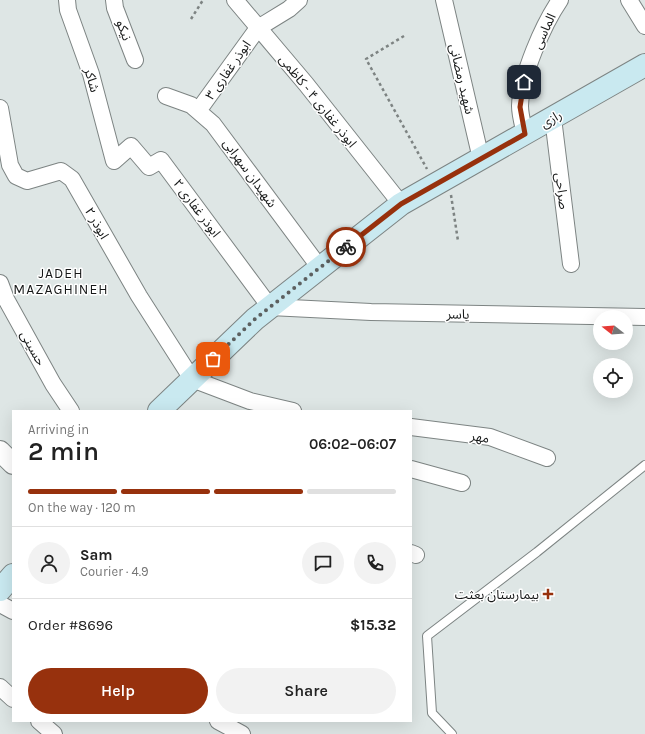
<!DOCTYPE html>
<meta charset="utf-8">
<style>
body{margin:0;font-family:Karla,"Noto Sans Arabic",sans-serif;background:#f2f2f2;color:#222;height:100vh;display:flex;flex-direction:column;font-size:15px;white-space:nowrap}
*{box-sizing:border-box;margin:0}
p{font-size:13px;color:#767676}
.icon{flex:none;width:22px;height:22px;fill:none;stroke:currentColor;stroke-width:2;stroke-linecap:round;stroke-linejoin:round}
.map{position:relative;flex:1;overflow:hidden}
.drawer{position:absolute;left:12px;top:410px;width:400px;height:312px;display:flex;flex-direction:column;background:#fff;border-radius:0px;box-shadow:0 4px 16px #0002}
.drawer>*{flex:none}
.needle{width:26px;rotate:287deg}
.tools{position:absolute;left:593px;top:310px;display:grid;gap:8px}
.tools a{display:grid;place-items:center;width:40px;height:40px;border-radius:50%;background:#fff;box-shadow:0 4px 16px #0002;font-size:20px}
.pin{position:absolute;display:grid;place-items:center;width:34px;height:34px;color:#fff;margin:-17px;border-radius:8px;box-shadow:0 2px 6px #0006}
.courier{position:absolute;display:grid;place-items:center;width:40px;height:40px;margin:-20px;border:3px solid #97310d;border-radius:50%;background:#fff;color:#222;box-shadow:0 1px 5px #0007}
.overview em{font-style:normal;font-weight:600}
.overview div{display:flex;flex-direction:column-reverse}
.overview{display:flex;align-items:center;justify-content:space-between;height:68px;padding:0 16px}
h1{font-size:26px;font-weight:600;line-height:30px}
.bar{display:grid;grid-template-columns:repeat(4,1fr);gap:6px 4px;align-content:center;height:48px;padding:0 16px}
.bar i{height:5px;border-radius:3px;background:#e0e0e0}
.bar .on{background:#97310d}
.bar p{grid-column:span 4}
.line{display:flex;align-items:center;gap:10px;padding:0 16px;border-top:1px solid #e0e0e0}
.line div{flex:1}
.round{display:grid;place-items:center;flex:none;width:42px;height:42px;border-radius:21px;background:#f2f2f2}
.primary-button{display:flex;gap:8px;margin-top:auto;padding:8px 16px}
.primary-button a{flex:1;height:46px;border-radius:24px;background:#97310d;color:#fff;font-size:16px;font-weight:600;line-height:46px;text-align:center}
.primary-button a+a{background:#f2f2f2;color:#222}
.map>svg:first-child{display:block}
</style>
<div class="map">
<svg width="645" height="734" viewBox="0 0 645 734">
<rect width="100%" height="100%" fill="#dee6e5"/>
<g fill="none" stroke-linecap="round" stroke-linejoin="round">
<g stroke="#7d8483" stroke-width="10">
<path id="service" d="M 452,734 L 432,713 L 427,636 L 537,552 L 645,465"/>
</g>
<g stroke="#7d8483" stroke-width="18">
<path id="minor" d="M 67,0 L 68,10 L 91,74 L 114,161 L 131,146 L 149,167 L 161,160 L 270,307 L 371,312 L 645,317
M 114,0 L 115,8 L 135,60
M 235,0 L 306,84 L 401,204
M 444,0 L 481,159
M 629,0 L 645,26
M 166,96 L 191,105 L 213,124 L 320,268
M 0,108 L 10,165 L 16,176 L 27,181 L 61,171 L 72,179 L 139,296 L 192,379 L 250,401 L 293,411
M 198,111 L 258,28 L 289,9 L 299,0
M 553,118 L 571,264
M 525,134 C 523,125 520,115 520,106 C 521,75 543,25 560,0
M 0,283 L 6,299 L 53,384 L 71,411
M 411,427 L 490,437 L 547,458
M 411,469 L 462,483
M 411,553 L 416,555
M 0,604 L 13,611
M 0,687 L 13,699
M 39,721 L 54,734
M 218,721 L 242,734"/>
</g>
<g stroke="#7d8483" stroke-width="22">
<path id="tertiary" d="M 0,451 L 13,464"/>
</g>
<g stroke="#7d8483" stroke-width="24">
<path id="secondary" d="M 159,411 L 255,319 L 401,204 L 645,65
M 0,590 L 13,575"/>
</g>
<path stroke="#7d8382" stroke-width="2.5" stroke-dasharray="3 3" stroke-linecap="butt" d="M 191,19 L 203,0
M 404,36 L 366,59 L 427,169
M 451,195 L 458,241"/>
<use href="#service" stroke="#fff" stroke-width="8"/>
<use href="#minor" stroke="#fff" stroke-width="16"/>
<use href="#tertiary" stroke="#fff" stroke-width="20"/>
<use href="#secondary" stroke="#c9e9f0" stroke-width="22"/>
</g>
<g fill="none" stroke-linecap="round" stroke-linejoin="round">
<path stroke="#5c6060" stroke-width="4" stroke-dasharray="0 7.2" d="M 213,359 L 255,319 L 346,247"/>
<path stroke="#97310d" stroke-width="5" d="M 346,247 L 401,204 L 525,134 L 520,107 L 524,82"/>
</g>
<path fill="#97310d" stroke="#fff" stroke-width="1.5" d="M546 588h4v4h4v4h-4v4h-4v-4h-4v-4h4z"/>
<g text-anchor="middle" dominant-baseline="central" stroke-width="3" stroke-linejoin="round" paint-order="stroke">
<g font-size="13" fill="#161818" stroke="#fff">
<text transform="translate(124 30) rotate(70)">نیکو</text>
<text transform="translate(544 31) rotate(-65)">الماسی</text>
<text transform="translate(228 70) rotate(-55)">ابوذر غفاری ۳</text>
<text transform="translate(462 79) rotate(77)">شهید رمضانی</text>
<text transform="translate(92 80) rotate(74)">شاکر</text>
<text transform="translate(318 101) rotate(51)">ابوذر غفاری ۴ - کاظمی</text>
<text transform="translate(551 119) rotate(-30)">رازی</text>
<text transform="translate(250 173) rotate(54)">شهیدان سهرابی</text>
<text transform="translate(562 191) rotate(83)">صراحی</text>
<text transform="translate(197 208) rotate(53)">ابوذر غفاری ۲</text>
<text transform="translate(97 223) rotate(60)">ابوذر ۲</text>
<text transform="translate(458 314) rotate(1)">یاسر</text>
<text transform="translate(33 348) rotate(61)">حسینی</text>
<text transform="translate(480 437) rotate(10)">مهر</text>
</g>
<g font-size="13" fill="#161818" stroke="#fff" text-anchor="end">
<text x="539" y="594">بیمارستان بعثت</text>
</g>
<g font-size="14" letter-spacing="1" fill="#161818" stroke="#fff">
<text x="61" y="273">JADEH<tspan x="61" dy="16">MAZAGHINEH</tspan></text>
</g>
</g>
</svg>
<div class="tools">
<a><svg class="needle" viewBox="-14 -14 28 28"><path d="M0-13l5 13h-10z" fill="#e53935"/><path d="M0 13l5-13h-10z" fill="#767676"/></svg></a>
<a><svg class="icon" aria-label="locate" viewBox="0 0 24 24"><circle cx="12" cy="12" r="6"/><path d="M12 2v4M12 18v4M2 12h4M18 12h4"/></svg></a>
</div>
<div class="pin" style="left:213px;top:359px;background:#ea580c"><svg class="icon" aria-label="bag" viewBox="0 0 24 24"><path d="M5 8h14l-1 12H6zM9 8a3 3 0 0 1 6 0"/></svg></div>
<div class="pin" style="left:524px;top:82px;background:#1f2937"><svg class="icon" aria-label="home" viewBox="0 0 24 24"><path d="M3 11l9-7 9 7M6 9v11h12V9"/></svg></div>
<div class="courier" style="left:346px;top:247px"><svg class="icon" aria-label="bike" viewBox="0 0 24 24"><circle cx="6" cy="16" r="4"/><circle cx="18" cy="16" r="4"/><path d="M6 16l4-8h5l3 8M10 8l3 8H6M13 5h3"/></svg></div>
<section class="drawer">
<div class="overview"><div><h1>2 min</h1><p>Arriving in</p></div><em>06:02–06:07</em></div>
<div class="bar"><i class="on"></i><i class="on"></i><i class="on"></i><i></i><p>On the way · 120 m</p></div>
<div class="line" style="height:72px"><a class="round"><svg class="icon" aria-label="person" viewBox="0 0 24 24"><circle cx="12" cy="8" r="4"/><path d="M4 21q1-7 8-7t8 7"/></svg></a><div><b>Sam</b><p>Courier · 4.9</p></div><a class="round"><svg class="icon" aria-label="chat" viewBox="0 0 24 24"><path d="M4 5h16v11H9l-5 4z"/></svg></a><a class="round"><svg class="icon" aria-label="phone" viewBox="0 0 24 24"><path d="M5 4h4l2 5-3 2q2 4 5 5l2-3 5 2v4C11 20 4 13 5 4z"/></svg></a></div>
<div class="line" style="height:52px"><div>Order #8696</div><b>$15.32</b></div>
<div class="primary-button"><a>Help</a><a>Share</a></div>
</section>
</div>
